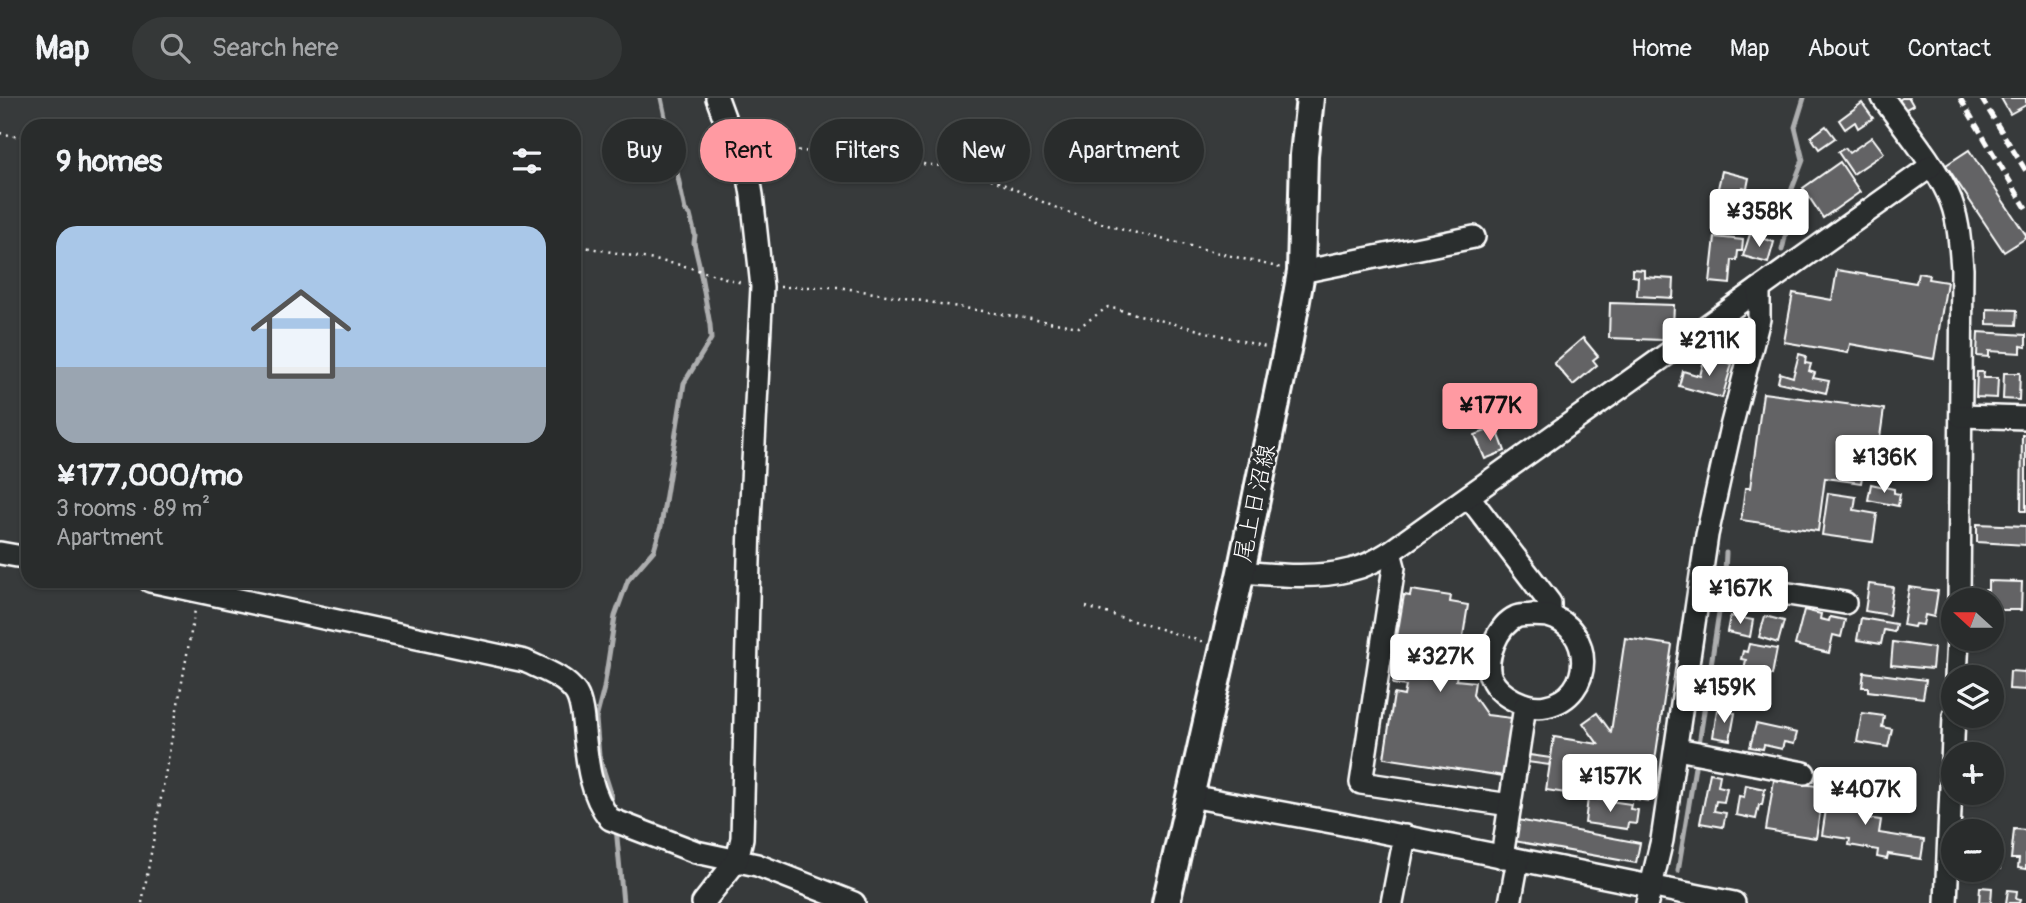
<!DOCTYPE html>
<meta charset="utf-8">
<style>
body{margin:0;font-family:Pangolin,"Klee One",sans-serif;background:#353838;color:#f1f3f6;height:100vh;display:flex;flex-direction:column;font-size:26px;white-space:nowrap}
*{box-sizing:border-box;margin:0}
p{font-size:23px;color:#a5a7a9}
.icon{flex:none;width:38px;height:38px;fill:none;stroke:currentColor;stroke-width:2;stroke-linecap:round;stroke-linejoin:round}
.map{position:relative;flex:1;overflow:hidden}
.panel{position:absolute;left:21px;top:21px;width:560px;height:469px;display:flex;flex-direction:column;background:#292c2c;border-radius:21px;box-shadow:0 2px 5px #0004,0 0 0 2px #454848}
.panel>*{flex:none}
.banner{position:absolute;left:602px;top:21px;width:665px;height:63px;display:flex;gap:14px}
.needle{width:46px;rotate:291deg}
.controls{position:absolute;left:1941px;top:490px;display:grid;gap:14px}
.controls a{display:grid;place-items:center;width:63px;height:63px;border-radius:50%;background:#292c2c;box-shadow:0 2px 5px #0004,0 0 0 2px #454848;font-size:35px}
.price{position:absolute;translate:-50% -60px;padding:0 16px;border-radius:7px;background:#fff;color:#222;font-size:23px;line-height:46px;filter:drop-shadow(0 2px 4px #0008)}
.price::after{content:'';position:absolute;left:50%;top:42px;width:21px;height:16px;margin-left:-10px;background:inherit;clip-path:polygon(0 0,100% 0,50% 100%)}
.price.active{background:#ff9aa2;color:#111}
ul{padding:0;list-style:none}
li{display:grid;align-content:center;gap:14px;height:371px;padding:0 35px}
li+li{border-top:2px solid #454848}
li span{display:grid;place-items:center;height:217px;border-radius:21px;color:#555}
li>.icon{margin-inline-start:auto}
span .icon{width:126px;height:126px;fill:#fffc;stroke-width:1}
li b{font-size:30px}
h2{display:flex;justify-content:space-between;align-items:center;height:84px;padding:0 35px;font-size:30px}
.tag{padding:0 24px;border-radius:32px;background:#292c2c;box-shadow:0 2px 5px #0004,0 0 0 2px #454848;font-size:24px;line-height:63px}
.tag.active{background:#ff9aa2;color:#111}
header{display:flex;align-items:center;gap:42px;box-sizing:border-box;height:98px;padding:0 35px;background:#292c2c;border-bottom:2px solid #454848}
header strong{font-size:33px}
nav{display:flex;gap:38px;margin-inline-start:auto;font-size:24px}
.search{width:490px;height:63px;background:#353838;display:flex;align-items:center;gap:18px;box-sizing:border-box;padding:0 24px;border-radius:38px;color:#a5a7a9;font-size:26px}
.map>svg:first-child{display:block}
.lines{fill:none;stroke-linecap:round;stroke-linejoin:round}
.stream{stroke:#adaeaf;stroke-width:5}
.building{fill:#636465;stroke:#fff;stroke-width:2}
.minor-casing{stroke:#fff;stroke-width:26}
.major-casing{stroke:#fff;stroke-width:32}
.path{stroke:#fff;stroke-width:2.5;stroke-dasharray:2 5;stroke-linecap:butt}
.minor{stroke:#2a2d2e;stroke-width:21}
.major{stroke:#2a2d2e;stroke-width:26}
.rail{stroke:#fff;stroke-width:5;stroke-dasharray:10 5;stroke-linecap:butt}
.labels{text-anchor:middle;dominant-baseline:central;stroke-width:5;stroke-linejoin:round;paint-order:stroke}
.street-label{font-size:24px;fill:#fff;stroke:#2a2d2e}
</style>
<header>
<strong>Map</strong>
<div class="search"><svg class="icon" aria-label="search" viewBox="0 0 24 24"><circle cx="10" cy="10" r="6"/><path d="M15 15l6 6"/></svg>Search here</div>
<nav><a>Home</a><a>Map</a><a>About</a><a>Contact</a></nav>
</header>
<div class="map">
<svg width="2026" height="805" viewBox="0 0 2026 805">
<rect width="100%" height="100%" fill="#373a3b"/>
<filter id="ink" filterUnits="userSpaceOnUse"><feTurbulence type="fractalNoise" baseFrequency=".0143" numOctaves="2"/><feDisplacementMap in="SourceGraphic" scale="14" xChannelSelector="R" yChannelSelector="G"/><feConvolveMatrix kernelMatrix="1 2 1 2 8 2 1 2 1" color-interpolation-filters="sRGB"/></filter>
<g filter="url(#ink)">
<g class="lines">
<!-- stream -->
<g class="stream">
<path d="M1782,152L1787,131V104L1803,62L1795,29L1804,0"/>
<path d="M1725,474L1726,455"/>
<path d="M1699,646L1721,501"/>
<path d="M612,709L610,692L599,658L596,621L604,590L615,518L628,482L654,452L661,428L684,285L711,241L710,227L699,166L694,145L695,137L690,117L685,112L661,0"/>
<path d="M616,729L623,805"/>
<path d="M1678,773L1695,669"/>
</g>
</g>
<!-- building -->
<g class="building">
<path d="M1902,0H1909L1913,7L1904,12L1899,2Z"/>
<path d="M2001,0H2026V7L2010,16Z"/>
<path d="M1862,5L1873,20L1858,30L1855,24L1845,31L1839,22Z"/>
<path d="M1826,28L1835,40L1819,51L1811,39Z"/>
<path d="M1872,39L1884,55L1853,76L1838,54L1845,50L1849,55Z"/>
<path d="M1969,52L2026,137V140L2004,154L1946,67Z"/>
<path d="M1840,64L1860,94L1823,120L1803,90Z"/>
<path d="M1722,73L1749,80L1747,90L1742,89L1741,96L1737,95L1735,106L1725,103L1724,109L1714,107Z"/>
<path d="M1750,136L1774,144L1768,165L1743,158Z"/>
<path d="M1715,139L1743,142L1742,153H1738L1737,162H1732L1730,186L1710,184Z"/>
<path d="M1632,171L1644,172V179L1674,181L1673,200L1637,198L1638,179L1632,178Z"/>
<path d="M1837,172L1916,185L1918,175L1929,177L1928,181L1947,184L1934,261L1850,246L1848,255L1784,244L1793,195L1832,202Z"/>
<path d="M1610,205L1674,207L1673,229H1662V242L1609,240Z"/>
<path d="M1987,211L2017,212L2016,227L1987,226Z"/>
<path d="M1978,234L2026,237V249L2021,248V255L1989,253V259L1977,258Z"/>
<path d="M1583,240L1598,258L1593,262L1597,267L1573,287L1554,265Z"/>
<path d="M1799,256L1806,258L1805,265L1811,266L1809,273L1815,275L1813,280L1829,283L1826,295L1778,284L1780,275L1793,279Z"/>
<path d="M1705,258L1732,266L1722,300L1679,288L1683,273L1700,278Z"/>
<path d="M1977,274H1984L1983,280H1998L1997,300L1976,299Z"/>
<path d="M2004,275H2020L2019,302L2003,301Z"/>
<path d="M1763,295L1884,311L1875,374L1863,373L1861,385L1825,380L1818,433L1741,422L1745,390H1750Z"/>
<path d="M1496,329L1505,353L1485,361L1475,337Z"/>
<path d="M2022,337H2026V413H2021Z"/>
<path d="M1871,386L1894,391V395L1900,396L1898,408L1868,402Z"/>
<path d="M1828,395L1856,399L1854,412L1877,416L1873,444L1822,437Z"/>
<path d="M1977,426L2026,428V447L1977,444Z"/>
<path d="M1988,483L2022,484L2021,512H1992V502H1979V492H1988Z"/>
<path d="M1869,486L1893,489L1889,517L1865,513Z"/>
<path d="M1909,489L1938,493L1934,519L1925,517L1923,527L1915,526L1914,529L1903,527Z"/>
<path d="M1411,492L1451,498L1450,504L1468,507L1456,582L1475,584L1473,597L1487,617L1512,620L1504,678L1384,660L1394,596L1404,598L1406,588L1393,586L1398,550H1395L1404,497L1410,498Z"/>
<path d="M1804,512L1821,516L1820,521L1829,523L1830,519L1845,522L1841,539L1833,537L1829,555L1795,547Z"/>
<path d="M1730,518L1753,522L1750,539L1727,534Z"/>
<path d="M1765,518L1784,523L1778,545L1759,539Z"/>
<path d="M1861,520L1896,526L1894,534L1884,532L1881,546L1857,542Z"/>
<path d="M1625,540L1672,547L1649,703L1592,694V699L1546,692L1554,639L1598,646L1583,625L1597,615L1611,634Z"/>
<path d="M1893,544L1934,550L1932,571L1891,567Z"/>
<path d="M1749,546L1777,551L1772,577L1744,571L1746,562L1741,561L1743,553L1747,554Z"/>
<path d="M2025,571L2026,592L2009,591L2010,573L2025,574Z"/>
<path d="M1864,574L1926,582L1923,600L1868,593V589H1862Z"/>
<path d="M1740,582L1762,585L1761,593H1764L1761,613L1741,610V608L1736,607Z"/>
<path d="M1717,612L1735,615L1730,642L1713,639Z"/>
<path d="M1862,615L1884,618L1882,629L1892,631L1888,649L1857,644Z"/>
<path d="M1756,626L1797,635L1794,646L1784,644L1782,651L1764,647L1763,651L1750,649Z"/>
<path d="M1508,654L1551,660L1549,667L1506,661Z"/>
<path d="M1710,675L1720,677L1718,688L1727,690L1724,704L1716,703L1714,713L1726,715L1723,729L1700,725Z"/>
<path d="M1774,682L1824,689L1816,740L1766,732Z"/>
<path d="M1746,687L1765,691L1762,707H1759L1756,721L1736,717L1739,698L1744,699Z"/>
<path d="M1829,692L1875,699L1873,713L1868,712L1866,720L1881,722L1879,735L1924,742L1921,761L1888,756L1887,761L1877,759L1878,752L1849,747L1850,741L1822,737Z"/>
<path d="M1588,700L1631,706L1630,711L1638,712L1636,726L1628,725L1627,731L1585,725Z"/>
<path d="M1518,722L1640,745L1636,765L1514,743Z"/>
<path d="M2014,731L2026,732V771L2018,770L2019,761H2011Z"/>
<path d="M1992,755L2001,756L2000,771L1992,770Z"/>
<path d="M1980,789L1992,790L1991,805H1979Z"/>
<path d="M2008,792L2017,793L2016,801L2020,802L2019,805H2006Z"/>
</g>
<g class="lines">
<defs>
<g id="minor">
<path d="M1883,0C1905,31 1932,62 1948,96C1959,119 1960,147 1962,171L1959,502"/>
<path d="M1301,174L1474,139"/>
<path d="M1961,318L2026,320"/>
<path d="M1469,399L1550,505V518"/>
<path d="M1390,454L1394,469L1361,685L1510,707"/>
<path d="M0,455L28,460"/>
<path d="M1241,474C1276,477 1316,481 1350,472C1365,469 1377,462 1390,454L1931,68"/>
<path d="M1701,482L1845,505"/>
<path d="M150,483L525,563C542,571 565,579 576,595C582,605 583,622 584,633C587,664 590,696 610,721L696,754L757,767L854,805"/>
<path d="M1532,517C1537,518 1543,517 1548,518C1593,529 1596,598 1546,608C1527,612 1499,598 1491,580C1483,562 1498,527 1516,519C1520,517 1527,518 1532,517Z"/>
<path d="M1956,579L1958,541"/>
<path d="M1677,651L1804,675"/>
<path d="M1190,698L1337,725L1734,805"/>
<path d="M1502,759L1525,608"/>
<path d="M703,805L737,762L742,740L750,423L762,189L752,97L745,55L728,30L717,0"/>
<path d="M1392,805L1405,738"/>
<path d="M1510,805L1518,762"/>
<path d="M1647,805L1662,742L1707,437L1730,333L1759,221V191"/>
<path d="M1946,805L1954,618"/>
</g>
<path id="major" d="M1166,805L1241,474L1289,242L1301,174L1304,57L1310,0"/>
</defs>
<!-- minor casing -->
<use href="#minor" class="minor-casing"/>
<!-- major casing -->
<use href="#major" class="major-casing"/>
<!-- path -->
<g class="path">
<path d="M0,35L28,41"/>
<path d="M763,54L793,52L969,71L1061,112L1120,131L1281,170"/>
<path d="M574,147L681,167L742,185"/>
<path d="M780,189H838L1079,229L1108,209L1266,249"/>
<path d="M1086,509L1204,544"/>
<path d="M142,805L195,512"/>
</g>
<!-- minor -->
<use href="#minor" class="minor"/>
<!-- major -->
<use href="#major" class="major"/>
<!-- rail -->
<g class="rail">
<path d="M1960,0L2026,110"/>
<path d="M1981,0L2026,73"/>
</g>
</g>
</g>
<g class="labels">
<!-- street labels -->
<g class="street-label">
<text transform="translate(1255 405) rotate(-78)">尾上日沼線</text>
</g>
</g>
</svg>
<div class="controls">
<a><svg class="needle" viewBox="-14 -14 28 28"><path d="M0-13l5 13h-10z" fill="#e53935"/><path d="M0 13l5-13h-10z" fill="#a5a7a9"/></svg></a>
<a><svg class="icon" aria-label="layers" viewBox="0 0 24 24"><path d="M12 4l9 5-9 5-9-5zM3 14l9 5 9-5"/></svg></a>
<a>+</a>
<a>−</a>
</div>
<b class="price" style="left:1759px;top:151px">¥358K</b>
<b class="price" style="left:1709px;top:280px">¥211K</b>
<b class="price active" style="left:1490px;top:345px">¥177K</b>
<b class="price" style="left:1884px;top:397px">¥136K</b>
<b class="price" style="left:1740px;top:528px">¥167K</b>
<b class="price" style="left:1440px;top:596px">¥327K</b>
<b class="price" style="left:1724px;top:627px">¥159K</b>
<b class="price" style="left:1610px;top:716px">¥157K</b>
<b class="price" style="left:1865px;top:729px">¥407K</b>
<div class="banner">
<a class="tag">Buy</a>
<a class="tag active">Rent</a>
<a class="tag">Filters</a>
<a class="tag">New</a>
<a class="tag">Apartment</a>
</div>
<section class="panel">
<h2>9 homes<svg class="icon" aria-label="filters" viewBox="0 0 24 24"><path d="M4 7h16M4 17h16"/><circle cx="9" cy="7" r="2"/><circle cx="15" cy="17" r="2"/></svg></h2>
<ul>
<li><span style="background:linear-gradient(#a9c7e8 65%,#9aa5b1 0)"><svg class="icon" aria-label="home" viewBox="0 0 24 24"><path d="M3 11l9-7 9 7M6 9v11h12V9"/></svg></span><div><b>¥177,000/mo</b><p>3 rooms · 89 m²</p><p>Apartment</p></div></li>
</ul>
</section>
</div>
